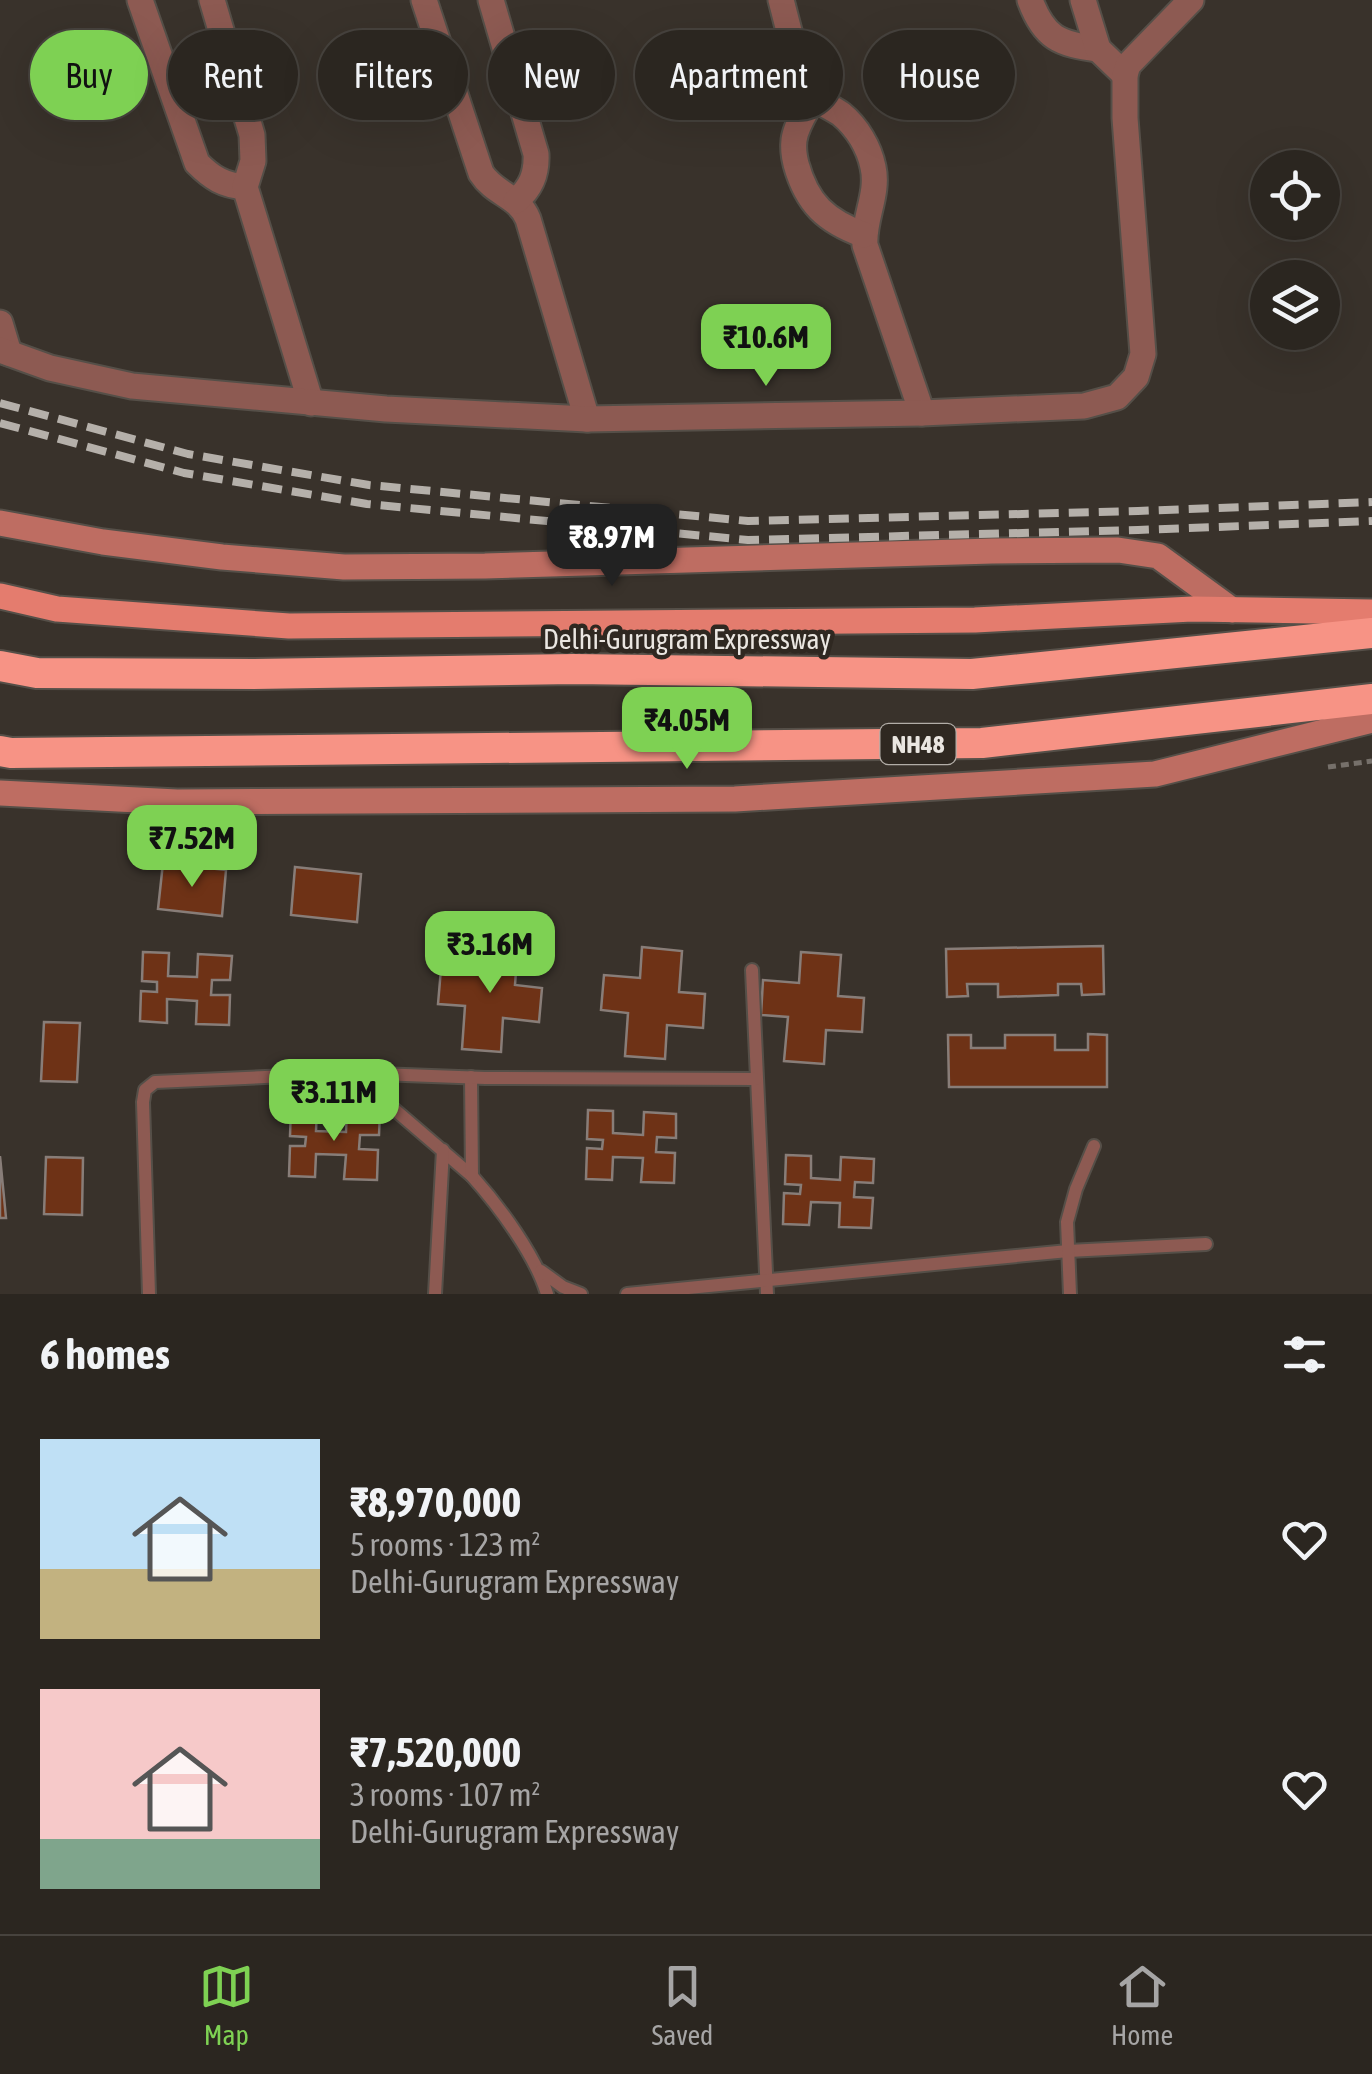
<!DOCTYPE html>
<meta charset="utf-8">
<style>
body{margin:0;font-family:"Asap Condensed",sans-serif;background:#332e29;color:#f1f3f6;height:100vh;display:flex;flex-direction:column;font-size:38px;white-space:nowrap}
*{box-sizing:border-box;margin:0}
p{font-size:32px;color:#a6a5a5}
.icon{flex:none;width:55px;height:55px;fill:none;stroke:currentColor;stroke-width:2;stroke-linecap:round;stroke-linejoin:round}
.map{position:relative;height:1294px;overflow:hidden}
.side{display:flex;flex-direction:column;background:#2b2620;flex:1}
.side>*{flex:none}
.guide{position:absolute;left:30px;top:30px;width:1312px;height:90px;display:flex;gap:20px}
.buttons{position:absolute;left:1250px;top:150px;display:grid;gap:20px}
.buttons a{display:grid;place-items:center;width:90px;height:90px;border-radius:50%;background:#2b2620;box-shadow:0 10px 40px #0002,0 0 0 2px #47433e;font-size:50px}
.price{position:absolute;translate:-50% -85px;padding:0 22px;border-radius:20px;background:#7ed153;color:#111;font-size:32px;line-height:65px;filter:drop-shadow(0 2px 5px #0008)}
.price::after{content:'';position:absolute;left:50%;top:60px;width:30px;height:22px;margin-left:-15px;background:inherit;clip-path:polygon(0 0,100% 0,50% 100%)}
.price.active{background:#222;color:#fff}
ul{padding:0;list-style:none}
li{display:flex;align-items:center;gap:30px;height:250px;padding:0 40px}
li span{display:grid;place-items:center;flex:none;width:280px;height:200px;border-radius:0px;color:#555}
li>.icon{margin-inline-start:auto}
span .icon{width:120px;height:120px;fill:#fffc;stroke-width:1}
li b{font-size:42px}
h2{display:flex;justify-content:space-between;align-items:center;height:120px;padding:0 40px;font-size:42px}
.chip{padding:0 35px;border-radius:45px;background:#2b2620;box-shadow:0 10px 40px #0002,0 0 0 2px #47433e;font-size:35px;line-height:90px}
.chip.active{background:#7ed153;color:#111}
.tab-bar{display:flex;justify-content:space-around;align-items:center;height:140px;border-top:2px solid #47433e;background:#2b2620;font-size:28px;color:#a6a5a5}
.tab-bar a{display:grid;justify-items:center;gap:5px}
.tab-bar .active{color:#7ed153}
.map>svg:first-child{display:block}
.building{fill:#6e3216;stroke:#887d78;stroke-width:2.5}
.lines{fill:none;stroke-linecap:round;stroke-linejoin:round}
.lane-casing{stroke:#554f48;stroke-width:16}
.street-casing{stroke:#554f48;stroke-width:29}
.secondary-casing{stroke:#554f48;stroke-width:29}
.primary-casing{stroke:#554f48;stroke-width:29}
.highway-casing{stroke:#554f48;stroke-width:34}
.path{stroke:#76706a;stroke-width:5;stroke-dasharray:8 5;stroke-linecap:butt}
.lane{stroke:#8d5a52;stroke-width:12}
.street{stroke:#8d5a52;stroke-width:25}
.secondary{stroke:#be6d62;stroke-width:25}
.primary{stroke:#e47c6e;stroke-width:25}
.highway{stroke:#f79385;stroke-width:30}
.rail{stroke:#b5b0aa;stroke-width:8;stroke-dasharray:20 10;stroke-linecap:butt}
.labels{text-anchor:middle;dominant-baseline:central;stroke-width:9;stroke-linejoin:round;paint-order:stroke}
.shield{fill:#2f2821;stroke:#b2ada7;stroke-width:2.5}
.shield-label{font-size:25px;font-weight:bold;fill:#eae6e1}
.street-label{font-size:28px;fill:#eae6e1;stroke:#2f2821}
</style>
<div class="map">
<svg width="1372" height="1294" viewBox="0 0 1372 1294">
<rect width="100%" height="100%" fill="#39322b"/>
<!-- building -->
<g class="building">
<path d="M163,863L226,870L222,916L158,909Z"/>
<path d="M295,867L361,874L357,922L291,915Z"/>
<path d="M478,941L518,944L515,985L542,988L539,1022L503,1018L501,1052L462,1049L465,1006L438,1004L441,969L476,972Z"/>
<path d="M1103,946L1104,994L1082,995L1081,984H1058V995L998,997V984H967L968,996L947,997L946,949Z"/>
<path d="M642,947L682,951L679,992L705,994L703,1028L667,1025L665,1059L625,1056L628,1013L601,1010L604,975L640,978Z"/>
<path d="M143,952L169,953L168,976L197,977L198,954L232,956L230,980H212L211,995H230L229,1025L196,1024L197,1001L167,999V1023L140,1021L141,991L157,992V982L142,981Z"/>
<path d="M801,952L841,955L838,996L864,998L862,1032L826,1030L824,1064L784,1061L788,1017L761,1015L763,980L799,983Z"/>
<path d="M44,1022L80,1023L77,1082L41,1081Z"/>
<path d="M1088,1034L1107,1035V1087H949L948,1035H971V1048H1005V1035H1055V1050H1088Z"/>
<path d="M291,1107L317,1108L316,1131L346,1132L347,1109L380,1111L379,1135H360L359,1149L378,1150L377,1180L344,1179L346,1155L316,1154L315,1177L289,1176L290,1146H305L306,1137L290,1136Z"/>
<path d="M588,1110L613,1111V1133L643,1135L644,1112L676,1114V1138L657,1137L656,1152L675,1153L674,1183L641,1182L643,1158L613,1157L612,1180L586,1179L587,1148L602,1149L603,1140L587,1139Z"/>
<path d="M786,1155L811,1156V1178L840,1180L841,1157L874,1159L873,1183L855,1182L854,1197L873,1198L871,1228L839,1227L840,1203L811,1202L809,1225L783,1224L784,1193L800,1194L801,1185L785,1184Z"/>
<path d="M0,1156L6,1218H0Z"/>
<path d="M46,1157L83,1158L82,1215L44,1214Z"/>
</g>
<g class="lines">
<defs>
<g id="lane">
<path d="M752,970L767,1294"/>
<path d="M352,1073L472,1176C499,1206 536,1256 547,1294"/>
<path d="M471,1077L472,1176"/>
<path d="M541,1271L563,1287L581,1294"/>
<path d="M149,1294L143,1102L145,1090L155,1082L352,1073L485,1078L756,1079"/>
<path d="M435,1294L443,1150"/>
<path d="M627,1294L1068,1251L1206,1244"/>
<path d="M1070,1294L1067,1222L1076,1189L1094,1146"/>
</g>
<g id="street">
<path d="M140,0L197,163C212,178 223,185 245,187"/>
<path d="M212,0L252,135L253,161L245,187L311,403"/>
<path d="M424,0L481,173C495,195 518,195 528,219L587,419"/>
<path d="M491,0L536,154C537,174 531,188 516,201"/>
<path d="M781,0C787,22 800,82 815,97C821,104 833,108 841,114C857,127 869,147 873,167C879,194 863,219 865,245L922,413"/>
<path d="M1030,0C1044,38 1059,44 1098,49"/>
<path d="M1083,0L1098,49L1125,75"/>
<path d="M814,96C807,110 796,125 794,140C793,148 794,156 796,164C807,204 826,221 864,235"/>
<path d="M0,323L9,353"/>
<path d="M0,350L50,368L132,386L386,409L587,419L922,413L1084,406L1117,397L1136,377L1143,354L1125,118V75L1128,65L1191,0"/>
</g>
<g id="secondary">
<path d="M0,523L103,542L222,557L344,567L485,566L992,551L1118,550L1158,556L1232,610"/>
<path d="M0,793L177,802L735,799L1155,774L1372,720"/>
</g>
<path id="primary" d="M0,596L57,609L289,626L975,620L1192,609L1372,612"/>
<g id="highway">
<path d="M0,666L37,673L254,674L574,669L972,674L1372,633"/>
<path d="M0,751L11,753L982,743L1372,699"/>
</g>
</defs>
<!-- lane casing -->
<use href="#lane" class="lane-casing"/>
<!-- street casing -->
<use href="#street" class="street-casing"/>
<!-- secondary casing -->
<use href="#secondary" class="secondary-casing"/>
<!-- primary casing -->
<use href="#primary" class="primary-casing"/>
<!-- highway casing -->
<use href="#highway" class="highway-casing"/>
<!-- path -->
<path class="path" d="M1328,767L1372,761"/>
<!-- lane -->
<use href="#lane" class="lane"/>
<!-- street -->
<use href="#street" class="street"/>
<!-- secondary -->
<use href="#secondary" class="secondary"/>
<!-- primary -->
<use href="#primary" class="primary"/>
<!-- highway -->
<use href="#highway" class="highway"/>
<!-- rail -->
<g class="rail">
<path d="M0,403L188,454L369,485L748,521L1138,511L1372,502"/>
<path d="M0,423L184,473L367,504L748,540L1138,530L1372,521"/>
</g>
</g>
<g class="labels">
<!-- shield labels -->
<rect class="shield" x="880.5" y="724" width="75" height="40" rx="8"/>
<g class="shield-label">
<text x="918" y="744">NH48</text>
</g>
<!-- street labels -->
<g class="street-label">
<text x="687" y="639">Delhi-Gurugram Expressway</text>
</g>
</g>
</svg>
<div class="buttons">
<a><svg class="icon" aria-label="locate" viewBox="0 0 24 24"><circle cx="12" cy="12" r="6"/><path d="M12 2v4M12 18v4M2 12h4M18 12h4"/></svg></a>
<a><svg class="icon" aria-label="layers" viewBox="0 0 24 24"><path d="M12 4l9 5-9 5-9-5zM3 14l9 5 9-5"/></svg></a>
</div>
<b class="price" style="left:766px;top:389px">₹10.6M</b>
<b class="price active" style="left:612px;top:589px">₹8.97M</b>
<b class="price" style="left:687px;top:772px">₹4.05M</b>
<b class="price" style="left:192px;top:890px">₹7.52M</b>
<b class="price" style="left:490px;top:996px">₹3.16M</b>
<b class="price" style="left:334px;top:1144px">₹3.11M</b>
<div class="guide">
<a class="chip active">Buy</a>
<a class="chip">Rent</a>
<a class="chip">Filters</a>
<a class="chip">New</a>
<a class="chip">Apartment</a>
<a class="chip">House</a>
</div>
</div>
<section class="side">
<h2>6 homes<svg class="icon" aria-label="filters" viewBox="0 0 24 24"><path d="M4 7h16M4 17h16"/><circle cx="9" cy="7" r="2"/><circle cx="15" cy="17" r="2"/></svg></h2>
<ul>
<li><span style="background:linear-gradient(#bfe0f5 65%,#c2b280 0)"><svg class="icon" aria-label="home" viewBox="0 0 24 24"><path d="M3 11l9-7 9 7M6 9v11h12V9"/></svg></span><div><b>₹8,970,000</b><p>5 rooms · 123 m²</p><p>Delhi-Gurugram Expressway</p></div><svg class="icon" aria-label="heart" viewBox="0 0 24 24"><path d="M12 20l-8-8c-3-5 5-10 8-4 3-6 11-1 8 4z"/></svg></li>
<li><span style="background:linear-gradient(#f6c9c9 75%,#7fa58c 0)"><svg class="icon" aria-label="home" viewBox="0 0 24 24"><path d="M3 11l9-7 9 7M6 9v11h12V9"/></svg></span><div><b>₹7,520,000</b><p>3 rooms · 107 m²</p><p>Delhi-Gurugram Expressway</p></div><svg class="icon" aria-label="heart" viewBox="0 0 24 24"><path d="M12 20l-8-8c-3-5 5-10 8-4 3-6 11-1 8 4z"/></svg></li>
</ul>
</section>
<nav class="tab-bar">
<a class="active"><svg class="icon" aria-label="map" viewBox="0 0 24 24"><path d="M3 6l6-2 6 2 6-2v14l-6 2-6-2-6 2zM9 4v14M15 6v14"/></svg>Map</a>
<a><svg class="icon" aria-label="saved" viewBox="0 0 24 24"><path d="M7 4h10v16l-5-4-5 4z"/></svg>Saved</a>
<a><svg class="icon" aria-label="home" viewBox="0 0 24 24"><path d="M3 11l9-7 9 7M6 9v11h12V9"/></svg>Home</a>
</nav>
